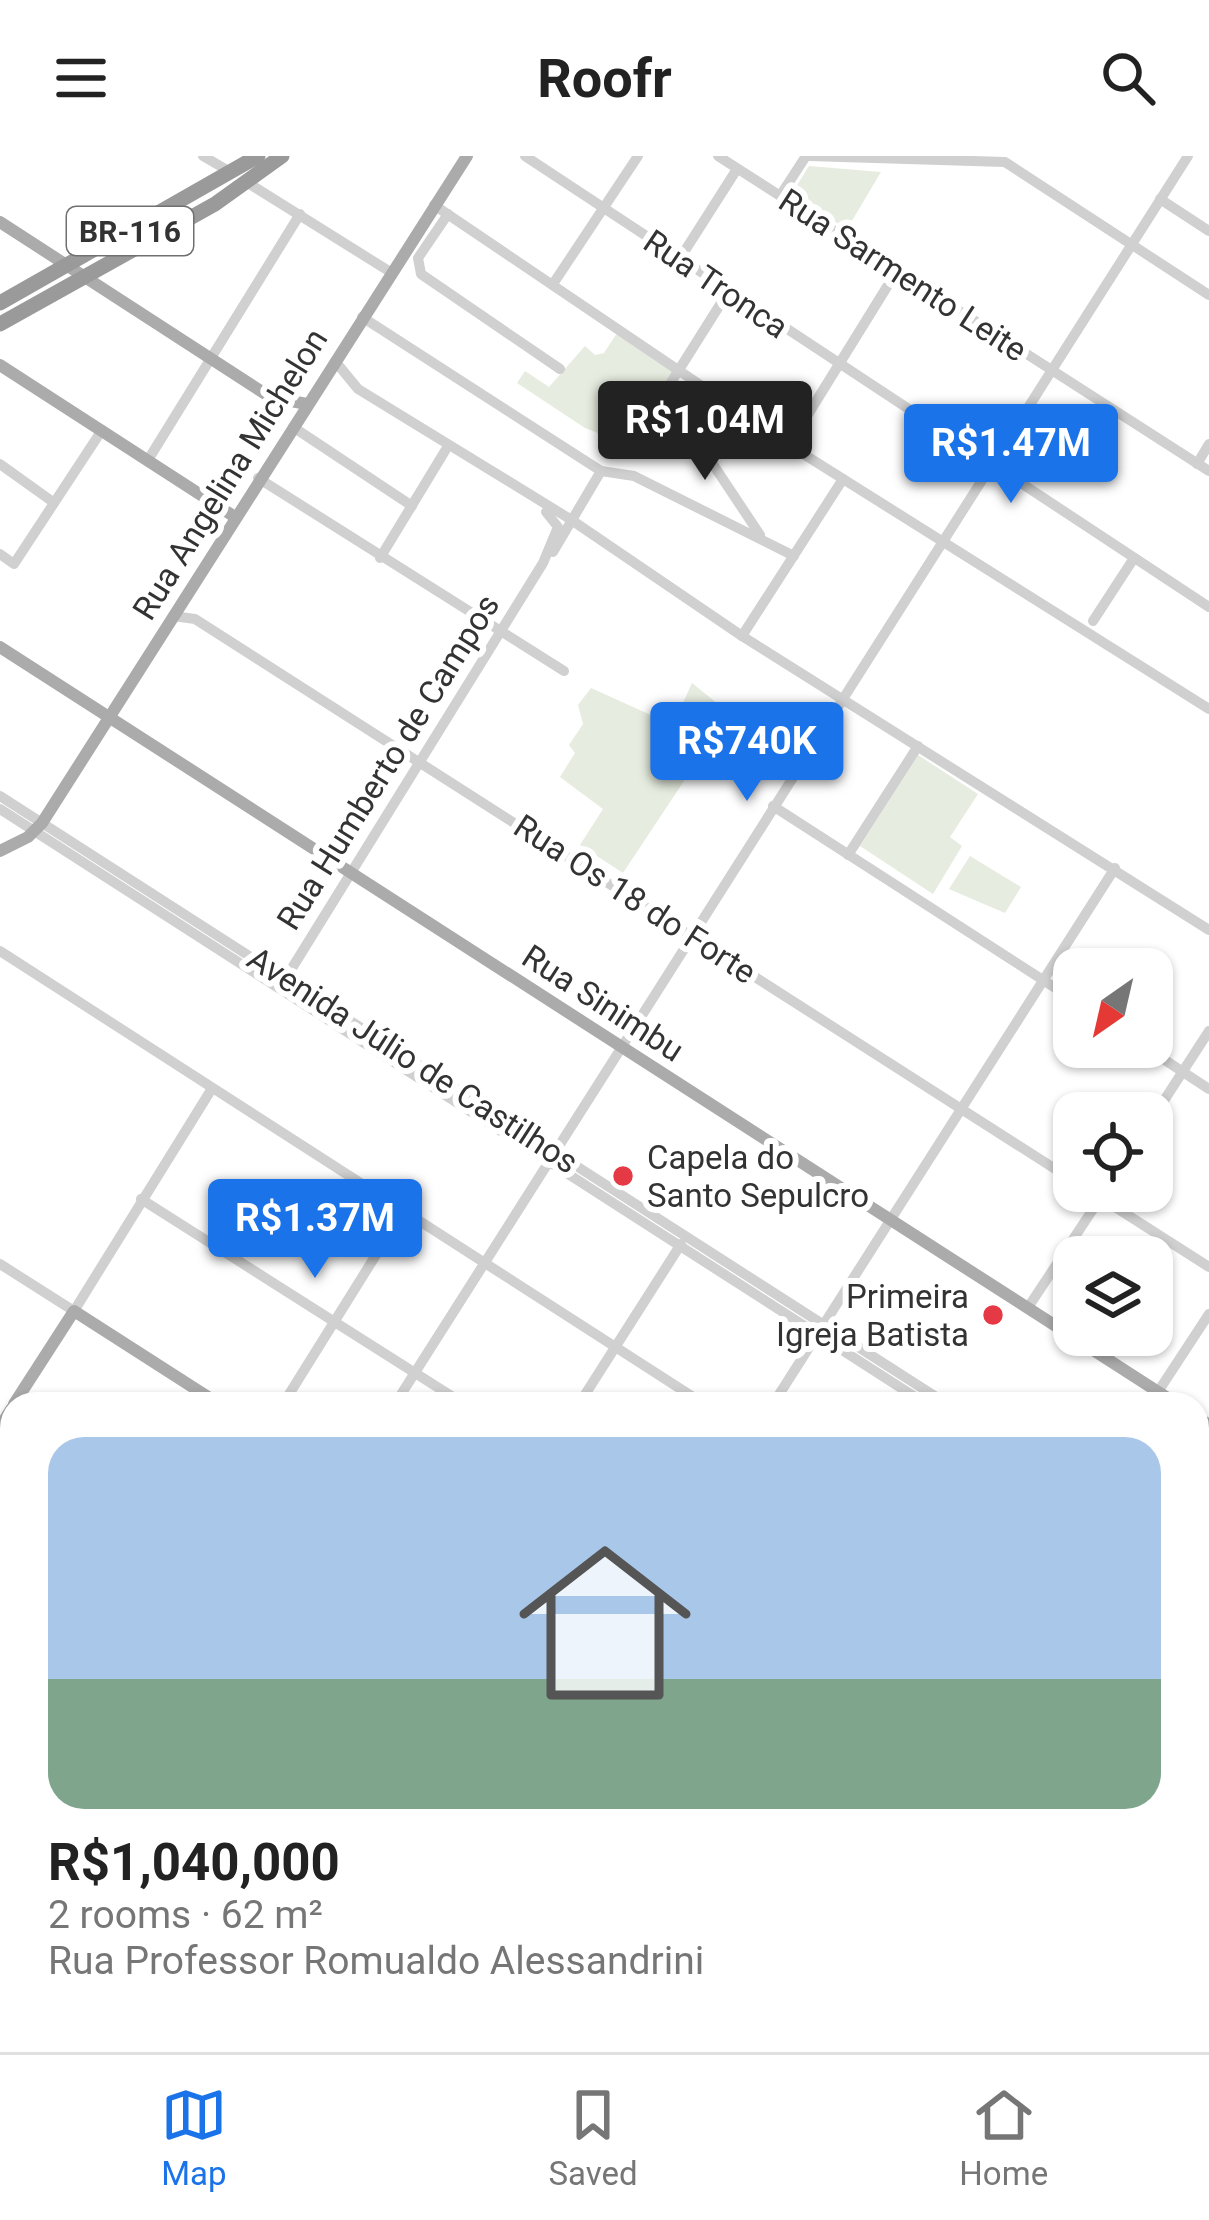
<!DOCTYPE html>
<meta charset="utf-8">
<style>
body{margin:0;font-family:Roboto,sans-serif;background:#f2f2f2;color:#222;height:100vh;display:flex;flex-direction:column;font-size:45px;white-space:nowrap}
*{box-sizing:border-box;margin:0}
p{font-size:39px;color:#767676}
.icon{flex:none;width:66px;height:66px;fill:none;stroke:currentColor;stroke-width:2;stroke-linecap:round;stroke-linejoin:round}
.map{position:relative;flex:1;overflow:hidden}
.details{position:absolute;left:0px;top:1236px;width:1209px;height:660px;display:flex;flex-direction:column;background:#fff;border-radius:36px 36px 0 0;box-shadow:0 3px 9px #0004}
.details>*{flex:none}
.needle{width:78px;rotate:214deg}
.controls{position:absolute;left:1053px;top:792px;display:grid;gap:24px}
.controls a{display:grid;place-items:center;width:120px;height:120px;border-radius:24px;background:#fff;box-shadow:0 3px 9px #0004;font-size:60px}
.price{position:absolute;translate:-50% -102px;padding:0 27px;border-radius:12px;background:#1a73e8;color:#fff;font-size:39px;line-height:78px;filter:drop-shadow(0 3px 6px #0008)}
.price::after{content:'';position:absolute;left:50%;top:72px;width:36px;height:27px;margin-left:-18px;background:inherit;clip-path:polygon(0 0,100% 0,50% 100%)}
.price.selected{background:#222;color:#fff}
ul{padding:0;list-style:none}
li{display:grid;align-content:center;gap:24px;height:636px;padding:0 48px}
li span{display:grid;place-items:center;height:372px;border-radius:36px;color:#555}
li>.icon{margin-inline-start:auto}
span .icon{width:216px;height:216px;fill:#fffc;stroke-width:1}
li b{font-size:51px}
header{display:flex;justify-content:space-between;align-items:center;height:156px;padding:0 48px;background:#fff;font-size:54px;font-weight:700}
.dock{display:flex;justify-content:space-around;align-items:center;height:168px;border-top:3px solid #e0e0e0;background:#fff;font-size:33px;color:#767676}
.dock a{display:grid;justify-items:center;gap:6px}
.dock .selected{color:#1a73e8}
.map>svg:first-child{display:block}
.green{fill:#e6ecdf}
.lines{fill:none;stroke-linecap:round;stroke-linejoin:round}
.minor{stroke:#d0d0d0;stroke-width:10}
.major{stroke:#ababab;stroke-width:12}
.highway{stroke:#9a9a9a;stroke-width:15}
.poi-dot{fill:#e63946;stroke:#fff;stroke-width:4.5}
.labels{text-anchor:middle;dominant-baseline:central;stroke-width:12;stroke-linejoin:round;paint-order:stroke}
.shield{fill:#fff;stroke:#707070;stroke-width:3}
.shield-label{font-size:30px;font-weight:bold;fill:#333}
.street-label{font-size:33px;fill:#333;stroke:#fff}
.poi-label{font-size:33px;fill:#333;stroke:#fff;text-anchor:start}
</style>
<header><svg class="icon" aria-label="menu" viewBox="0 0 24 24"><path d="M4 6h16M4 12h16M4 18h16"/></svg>Roofr<svg class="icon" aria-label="search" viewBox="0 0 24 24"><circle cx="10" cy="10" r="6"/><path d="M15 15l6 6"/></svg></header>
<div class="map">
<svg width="1209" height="1896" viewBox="0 0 1209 1896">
<rect width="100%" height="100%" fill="#fff"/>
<!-- green -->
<g class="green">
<path d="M809,10L881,16L847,73L791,39Z"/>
<path d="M619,174L677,212L662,243L624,287L585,272L517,227L525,215L549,231L585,190L595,199L604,197Z"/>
<path d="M692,527L729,557L623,717L580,689L603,653L560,621L575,597L569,589L583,568L578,549L591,532L673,569Z"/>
<path d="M918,599L978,638L950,681L962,690L933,738L860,690Z"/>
<path d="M970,700L1021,731L1005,757L949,733Z"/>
</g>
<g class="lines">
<!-- minor -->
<g class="minor">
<path d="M203,0L232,17"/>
<path d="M525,0L1209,451"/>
<path d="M718,0L1209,315"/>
<path d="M809,0L1005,6L1209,139"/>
<path d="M248,27L392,117"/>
<path d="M780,40L806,0"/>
<path d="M1160,43L1209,75"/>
<path d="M434,49L789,289L1209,553"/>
<path d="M448,58L418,102L421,118L560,213"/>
<path d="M679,104L737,13"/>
<path d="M553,128L638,0"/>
<path d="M728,136L665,236L760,379"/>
<path d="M362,161L601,315"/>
<path d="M335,205L358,233L570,363L742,480L1209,774"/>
<path d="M293,271L412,350"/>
<path d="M789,289L898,113"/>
<path d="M148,304L300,58"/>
<path d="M0,308L53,346"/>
<path d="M1197,308L1209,288"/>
<path d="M601,315L634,320L794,400"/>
<path d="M258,322L564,515"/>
<path d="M553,396L601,315"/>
<path d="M0,398L14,408L102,274"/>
<path d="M380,402L448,290"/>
<path d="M173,460L195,463L1074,1025"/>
<path d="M1093,465L1134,402"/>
<path d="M742,480L843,323"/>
<path d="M0,640L947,1248"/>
<path d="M773,650L1074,844"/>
<path d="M0,653L926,1248"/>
<path d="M848,699L918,590"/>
<path d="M0,795L704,1248"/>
<path d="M284,825L543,407L558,371L546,356"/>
<path d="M1145,891L1209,933"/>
<path d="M1152,963L1209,875"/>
<path d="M1090,1035L1209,1111"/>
<path d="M141,1043L464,1248"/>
<path d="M0,1108L74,1155L211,934"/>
<path d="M1029,1150L1105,1035"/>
<path d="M283,1248L404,1054"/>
<path d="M395,1248L1188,0"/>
<path d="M579,1248L681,1088"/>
<path d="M773,1248L1115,712"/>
<path d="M1150,1248L1209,1158"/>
<path d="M1197,1408L1209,1416"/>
<path d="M0,1416L12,1424"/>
<path d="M1197,1421L1209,1429"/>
<path d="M1197,1473L1209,1456"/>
<path d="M0,1555L12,1562"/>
<path d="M1197,1566L1209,1574"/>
<path d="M1197,1722L1209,1729"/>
<path d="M0,1735L12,1717"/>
<path d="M1197,1760L1209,1742"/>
<path d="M198,1884L217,1896"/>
<path d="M360,1884L381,1896"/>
<path d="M641,1884L661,1896"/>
<path d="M966,1884L985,1896"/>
<path d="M0,1886L15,1896"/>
<path d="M804,1886L820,1896"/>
<path d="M83,1896L93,1884"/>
<path d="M519,1896L521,1884"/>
<path d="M922,1896L930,1884"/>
<path d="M1110,1896L1118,1884"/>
</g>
<!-- major -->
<g class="major">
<path d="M0,66L270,241L307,248"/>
<path d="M0,209L235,361"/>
<path d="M0,491L1177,1248"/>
<path d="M0,695L28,681L42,667L467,0"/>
<path d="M14,1248L74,1155L219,1248"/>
<path d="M1197,1261L1209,1269"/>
<path d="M0,1271L12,1252"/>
<path d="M1197,1877L1209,1885"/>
</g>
<!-- highway -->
<g class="highway">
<path d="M0,147L258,0"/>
<path d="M0,168L215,48L282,0"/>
</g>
</g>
<!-- markers -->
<g class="poi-dot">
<circle cx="623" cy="1020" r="12"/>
<circle cx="993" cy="1159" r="12"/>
</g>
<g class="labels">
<!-- shield labels -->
<rect class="shield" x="67" y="51" width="126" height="48" rx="9"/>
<g class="shield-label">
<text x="130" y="75">BR-116</text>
</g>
<!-- street labels -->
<g class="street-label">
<text transform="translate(903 119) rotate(33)">Rua Sarmento Leite</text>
<text transform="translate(716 128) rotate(34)">Rua Tronca</text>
<text transform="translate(230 318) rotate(-58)">Rua Angelina Michelon</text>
<text transform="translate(388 606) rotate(-58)">Rua Humberto de Campos</text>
<text transform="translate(635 743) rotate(33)">Rua Os 18 do Forte</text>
<text transform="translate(603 847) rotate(33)">Rua Sinimbu</text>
<text transform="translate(413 904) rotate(33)">Avenida Júlio de Castilhos</text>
</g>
<!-- poi labels -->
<g class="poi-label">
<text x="647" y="1001">Capela do<tspan x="647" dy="38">Santo Sepulcro</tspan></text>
<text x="969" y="1140" text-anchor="end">Primeira<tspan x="969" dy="38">Igreja Batista</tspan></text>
</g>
</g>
</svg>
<div class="controls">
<a><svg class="needle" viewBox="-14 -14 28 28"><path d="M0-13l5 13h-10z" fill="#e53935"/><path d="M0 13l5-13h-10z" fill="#767676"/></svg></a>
<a><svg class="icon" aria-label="locate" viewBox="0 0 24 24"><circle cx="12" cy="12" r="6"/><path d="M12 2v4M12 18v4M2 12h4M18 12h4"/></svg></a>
<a><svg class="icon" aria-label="layers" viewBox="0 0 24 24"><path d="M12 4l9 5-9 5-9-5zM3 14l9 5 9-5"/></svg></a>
</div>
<b class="price selected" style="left:705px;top:327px">R$1.04M</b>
<b class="price" style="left:1011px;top:350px">R$1.47M</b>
<b class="price" style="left:747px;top:648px">R$740K</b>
<b class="price" style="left:315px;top:1125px">R$1.37M</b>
<section class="details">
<ul>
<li><span style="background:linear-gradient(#a9c7e8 65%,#7fa58c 0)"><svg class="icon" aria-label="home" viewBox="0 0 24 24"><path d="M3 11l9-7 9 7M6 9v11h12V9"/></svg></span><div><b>R$1,040,000</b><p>2 rooms · 62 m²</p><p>Rua Professor Romualdo Alessandrini</p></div></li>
</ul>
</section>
</div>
<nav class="dock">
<a class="selected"><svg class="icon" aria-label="map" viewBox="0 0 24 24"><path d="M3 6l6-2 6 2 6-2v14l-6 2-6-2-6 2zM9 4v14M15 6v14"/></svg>Map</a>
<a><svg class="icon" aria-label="saved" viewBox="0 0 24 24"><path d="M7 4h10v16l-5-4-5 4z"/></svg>Saved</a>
<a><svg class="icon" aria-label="home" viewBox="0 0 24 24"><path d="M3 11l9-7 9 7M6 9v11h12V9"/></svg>Home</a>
</nav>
